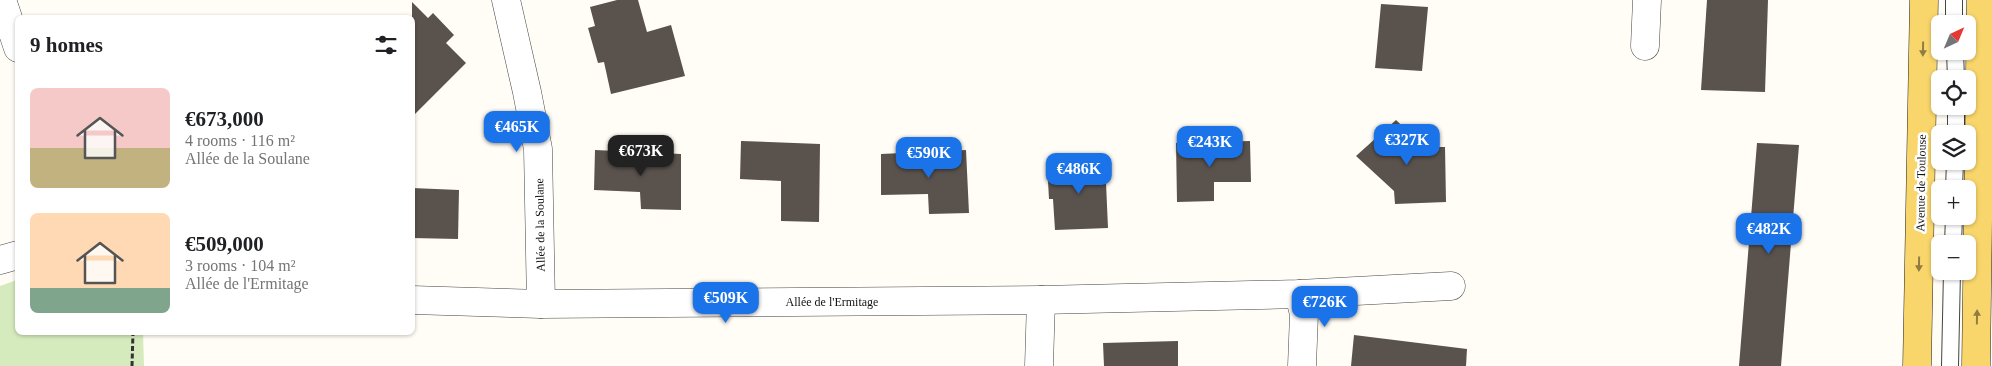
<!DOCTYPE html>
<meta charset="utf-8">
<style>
body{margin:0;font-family:Georgia,serif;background:#f6f6f6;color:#202124;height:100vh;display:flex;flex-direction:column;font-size:19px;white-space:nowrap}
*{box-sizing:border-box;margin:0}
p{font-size:16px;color:#757577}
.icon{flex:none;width:28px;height:28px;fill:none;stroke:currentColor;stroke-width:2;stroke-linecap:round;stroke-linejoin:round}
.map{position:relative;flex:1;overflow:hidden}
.drawer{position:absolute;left:15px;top:15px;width:400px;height:320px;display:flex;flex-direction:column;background:#fff;border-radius:8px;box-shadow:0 1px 4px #0004}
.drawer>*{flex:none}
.needle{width:32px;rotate:44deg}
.tools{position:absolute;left:1931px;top:15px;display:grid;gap:10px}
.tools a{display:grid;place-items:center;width:45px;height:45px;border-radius:8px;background:#fff;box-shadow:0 1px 4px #0004;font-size:25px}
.price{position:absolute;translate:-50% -42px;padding:0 11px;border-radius:10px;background:#1a73e8;color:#fff;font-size:16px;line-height:32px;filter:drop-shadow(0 1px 2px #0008)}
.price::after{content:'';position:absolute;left:50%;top:30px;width:15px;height:11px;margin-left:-8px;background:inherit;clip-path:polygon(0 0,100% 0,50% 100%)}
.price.selected{background:#222;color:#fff}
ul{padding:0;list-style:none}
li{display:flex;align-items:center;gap:15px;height:125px;padding:0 15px}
li span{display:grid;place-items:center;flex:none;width:140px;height:100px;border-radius:8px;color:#555}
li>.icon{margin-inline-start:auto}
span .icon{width:60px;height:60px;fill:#fffc;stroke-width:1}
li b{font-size:21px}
h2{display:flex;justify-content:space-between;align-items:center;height:60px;padding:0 15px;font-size:21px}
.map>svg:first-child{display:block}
.green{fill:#d5ebbd}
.building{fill:#5a524d}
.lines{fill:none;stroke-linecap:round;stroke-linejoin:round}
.service-casing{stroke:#444;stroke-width:18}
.minor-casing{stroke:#444;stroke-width:29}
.primary-casing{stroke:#222;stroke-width:29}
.path{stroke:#333;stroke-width:3;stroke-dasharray:5 2.5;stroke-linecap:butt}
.service{stroke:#fff;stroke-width:16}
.minor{stroke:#fff;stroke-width:28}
.primary{stroke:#f9d66b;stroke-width:28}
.oneway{fill:#917d42}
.labels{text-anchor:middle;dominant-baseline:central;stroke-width:5;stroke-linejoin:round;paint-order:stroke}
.street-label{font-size:12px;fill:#111;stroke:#fff}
</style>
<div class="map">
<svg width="1992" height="366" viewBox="0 0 1992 366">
<rect width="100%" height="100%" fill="#fffdf5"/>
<!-- green -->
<path class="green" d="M17,280L18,332L143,333L144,366H0V286Z"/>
<!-- building -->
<g class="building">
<path d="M617,0H638L647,32L671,25L685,76L611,94L604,62L598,63L588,28L595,26L590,7Z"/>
<path d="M1707,0H1768L1765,92L1701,90Z"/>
<path d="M412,2L428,18L433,13L454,35L446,43L466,63L412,117Z"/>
<path d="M1381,4L1428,7L1422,71L1375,68Z"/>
<path d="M1396,120L1424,147H1445L1446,202L1395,204L1394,191L1356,156Z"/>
<path d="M741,141L820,144L819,222L781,221V181L740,179Z"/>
<path d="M1250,141L1251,182H1214V201L1177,202L1176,143Z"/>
<path d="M1757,143L1799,145L1781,366H1739Z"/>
<path d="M595,150L681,154V210L641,209L640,192L594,190Z"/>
<path d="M966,150L969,213L929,214L928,194L881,195V154Z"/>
<path d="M1105,160L1108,228L1055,230L1053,199H1049L1047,163Z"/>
<path d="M412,188L459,190L458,239L412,238Z"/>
<path d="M1354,335L1467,349L1466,366H1351Z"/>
<path d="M1178,341V366H1104L1103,343Z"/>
</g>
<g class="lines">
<defs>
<g id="service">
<path d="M1954,0V24"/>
<path d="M1955,51L1956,79"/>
<path d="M1956,134V106"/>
<path d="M1954,189L1955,161"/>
<path d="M1953,244L1954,216"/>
<path d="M1950,366L1952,271"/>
</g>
<g id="minor">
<path d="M2,0L18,48"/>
<path d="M506,0L527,92L538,149L541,304"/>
<path d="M1645,46L1647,0"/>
<path d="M0,260L18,255"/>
<path d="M1299,294L1304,314L1302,366"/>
<path d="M412,300L541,304L1041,300L1299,294L1451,286"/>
<path d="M1039,366L1041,300"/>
</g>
<g id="primary">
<path d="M1917,366L1924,0"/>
<path d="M1976,366L1981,0"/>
</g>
</defs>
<!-- service casing -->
<use href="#service" class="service-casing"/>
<!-- minor casing -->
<use href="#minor" class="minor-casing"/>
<!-- primary casing -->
<use href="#primary" class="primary-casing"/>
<!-- path -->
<path class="path" d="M132,366L133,332"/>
<!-- service -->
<use href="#service" class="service"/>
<!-- minor -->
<use href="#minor" class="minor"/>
<!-- primary -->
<use href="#primary" class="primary"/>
</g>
<!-- one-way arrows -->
<defs><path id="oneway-solid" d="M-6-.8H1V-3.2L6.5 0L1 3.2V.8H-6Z" transform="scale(1.25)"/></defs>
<g class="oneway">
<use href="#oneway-solid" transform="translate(1923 49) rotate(91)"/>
<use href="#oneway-solid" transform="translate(1919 264) rotate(91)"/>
<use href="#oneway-solid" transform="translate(1977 317) rotate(-89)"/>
</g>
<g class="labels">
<!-- street labels -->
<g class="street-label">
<text transform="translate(1921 183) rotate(-89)">Avenue de Toulouse</text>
<text transform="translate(540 225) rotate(-91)">Allée de la Soulane</text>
<text x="832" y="302">Allée de l'Ermitage</text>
</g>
</g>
</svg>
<div class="tools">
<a><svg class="needle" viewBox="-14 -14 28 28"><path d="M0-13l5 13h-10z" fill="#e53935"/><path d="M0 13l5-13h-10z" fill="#757577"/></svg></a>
<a><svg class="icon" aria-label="locate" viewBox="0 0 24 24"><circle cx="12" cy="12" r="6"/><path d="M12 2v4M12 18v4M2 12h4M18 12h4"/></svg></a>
<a><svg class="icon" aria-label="layers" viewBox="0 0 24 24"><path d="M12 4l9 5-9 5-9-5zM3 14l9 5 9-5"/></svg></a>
<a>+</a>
<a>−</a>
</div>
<b class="price" style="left:517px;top:153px">€465K</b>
<b class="price" style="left:1407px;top:166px">€327K</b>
<b class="price" style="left:1210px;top:168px">€243K</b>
<b class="price selected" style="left:641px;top:177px">€673K</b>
<b class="price" style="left:929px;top:179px">€590K</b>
<b class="price" style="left:1079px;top:195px">€486K</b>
<b class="price" style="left:1769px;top:255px">€482K</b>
<b class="price" style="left:726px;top:324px">€509K</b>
<b class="price" style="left:1325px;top:328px">€726K</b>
<section class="drawer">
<h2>9 homes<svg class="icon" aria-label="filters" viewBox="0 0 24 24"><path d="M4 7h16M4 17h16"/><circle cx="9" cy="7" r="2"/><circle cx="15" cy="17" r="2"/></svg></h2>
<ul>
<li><span style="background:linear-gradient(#f6c9c9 60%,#c2b280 0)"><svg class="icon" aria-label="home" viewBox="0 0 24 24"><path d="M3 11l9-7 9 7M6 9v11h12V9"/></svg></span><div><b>€673,000</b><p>4 rooms · 116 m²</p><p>Allée de la Soulane</p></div></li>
<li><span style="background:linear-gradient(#ffd9b3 75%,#7fa58c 0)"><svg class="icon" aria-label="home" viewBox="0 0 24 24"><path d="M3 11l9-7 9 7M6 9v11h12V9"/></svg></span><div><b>€509,000</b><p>3 rooms · 104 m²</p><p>Allée de l'Ermitage</p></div></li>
</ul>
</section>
</div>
